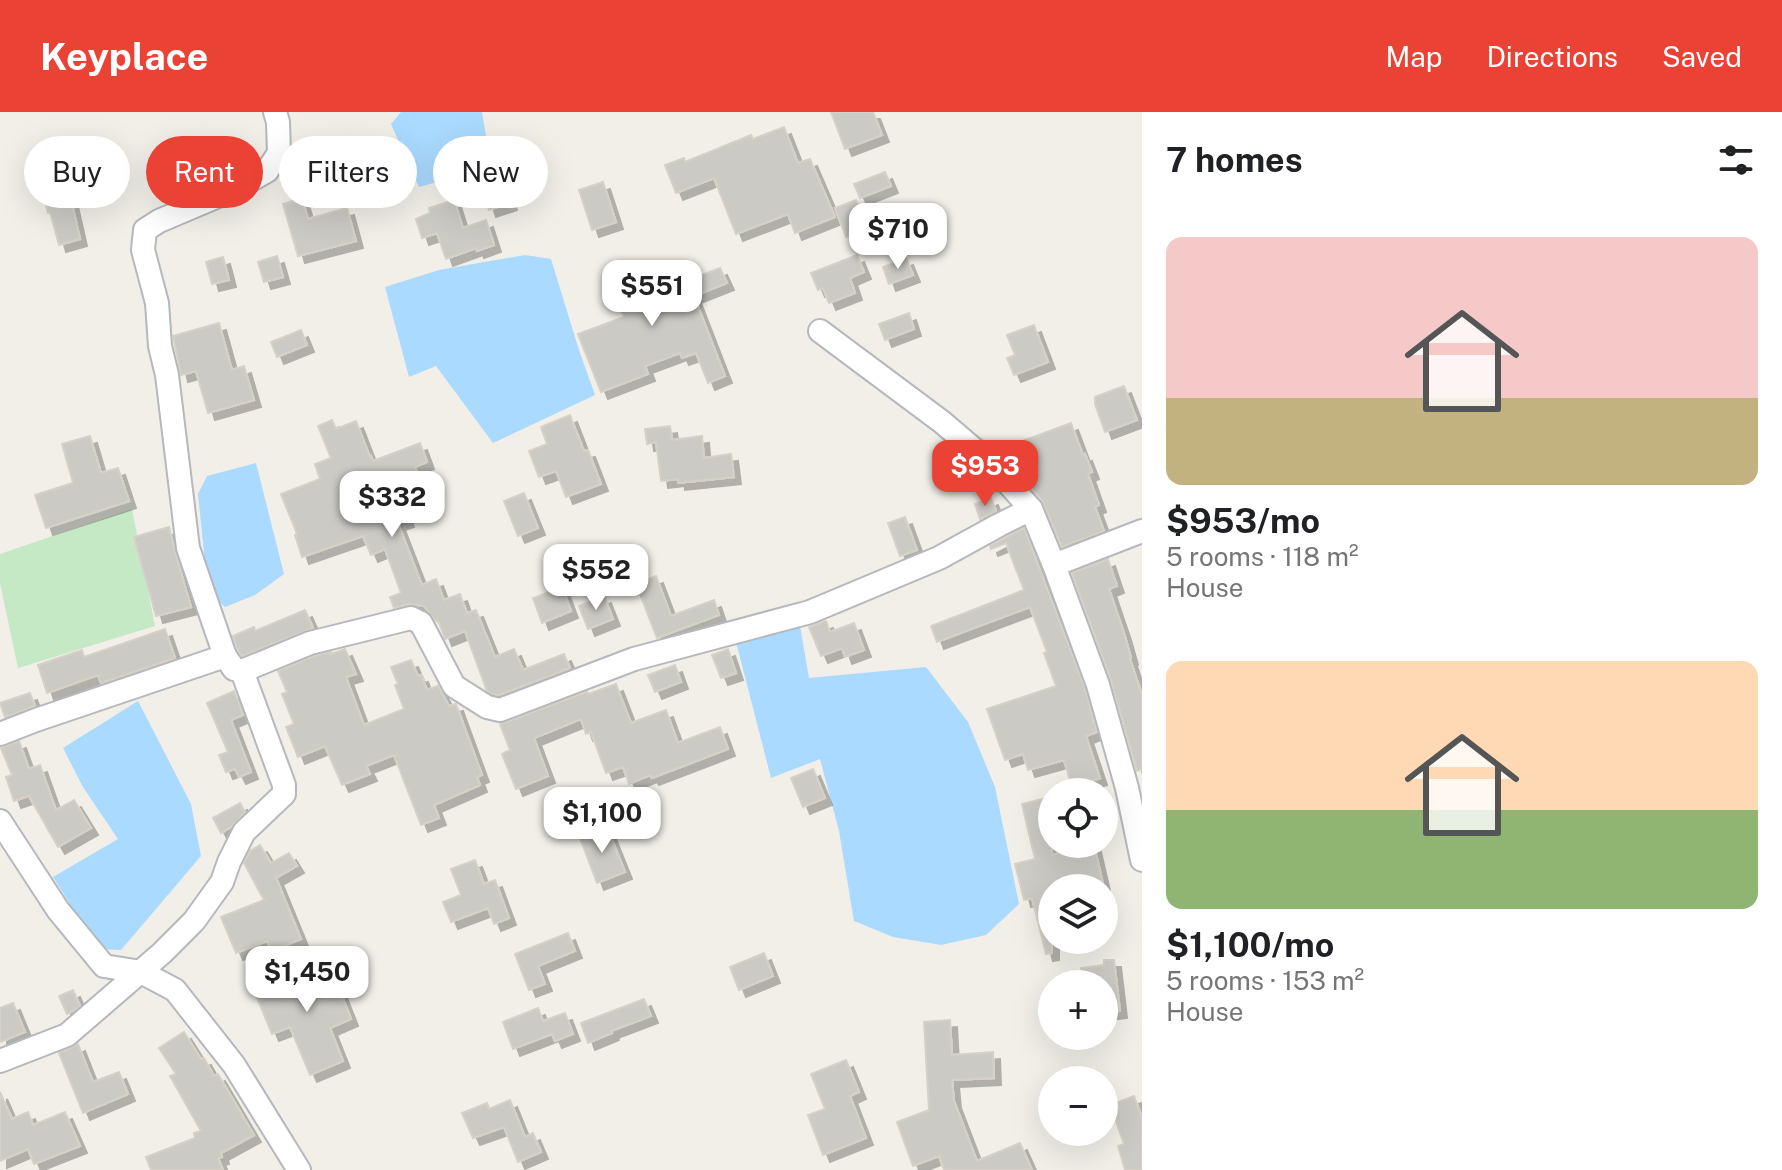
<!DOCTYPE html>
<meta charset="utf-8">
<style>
body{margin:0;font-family:"Public Sans",sans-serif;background:#f2f2f2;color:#202124;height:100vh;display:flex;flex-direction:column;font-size:30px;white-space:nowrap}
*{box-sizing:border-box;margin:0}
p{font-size:26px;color:#757577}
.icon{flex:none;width:44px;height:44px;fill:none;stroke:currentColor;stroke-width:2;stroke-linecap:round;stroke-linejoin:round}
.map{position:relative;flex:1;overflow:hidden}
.details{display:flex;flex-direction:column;background:#fff;width:640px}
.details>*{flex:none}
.hud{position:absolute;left:24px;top:24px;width:760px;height:72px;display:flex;gap:16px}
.buttons{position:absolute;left:1038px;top:666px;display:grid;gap:16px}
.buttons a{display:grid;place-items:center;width:80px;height:80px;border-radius:50%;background:#fff;box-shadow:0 8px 32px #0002;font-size:40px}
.price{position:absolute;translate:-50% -68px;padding:0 18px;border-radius:16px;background:#fff;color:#222;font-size:26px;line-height:52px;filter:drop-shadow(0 2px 4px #0008)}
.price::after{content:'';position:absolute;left:50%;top:48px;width:24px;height:18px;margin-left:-12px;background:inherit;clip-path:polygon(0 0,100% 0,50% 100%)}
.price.current{background:#ea4335;color:#fff}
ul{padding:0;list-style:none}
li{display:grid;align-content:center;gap:16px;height:424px;padding:0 24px}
li span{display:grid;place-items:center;height:248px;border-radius:16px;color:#555}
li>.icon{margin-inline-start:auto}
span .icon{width:144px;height:144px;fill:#fffc;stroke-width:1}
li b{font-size:34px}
h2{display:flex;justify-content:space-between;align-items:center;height:96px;padding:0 24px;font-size:34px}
.pill{padding:0 28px;border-radius:36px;background:#fff;box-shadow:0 8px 32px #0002;font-size:28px;line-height:72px}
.pill.current{background:#ea4335;color:#fff}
header{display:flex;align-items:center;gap:48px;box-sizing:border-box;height:112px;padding:0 40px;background:#ea4335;color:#fff}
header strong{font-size:38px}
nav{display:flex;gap:44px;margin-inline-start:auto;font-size:28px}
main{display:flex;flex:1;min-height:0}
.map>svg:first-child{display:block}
.green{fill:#c5e8c5}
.water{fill:#aadaff}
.building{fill:#cccac5;stroke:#d6d1c6;stroke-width:2;filter:url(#shadow)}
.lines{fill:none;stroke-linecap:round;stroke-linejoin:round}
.minor-casing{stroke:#b5b8bc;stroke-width:26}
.minor{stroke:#fff;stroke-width:22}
</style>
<header>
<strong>Keyplace</strong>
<nav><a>Map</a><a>Directions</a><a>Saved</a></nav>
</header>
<main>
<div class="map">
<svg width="1142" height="1058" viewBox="0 0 1142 1058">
<defs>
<filter id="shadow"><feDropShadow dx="7" dy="7" stdDeviation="0" flood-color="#0004"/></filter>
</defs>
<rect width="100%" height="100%" fill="#f1efe8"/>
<!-- green -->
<path class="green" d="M132,397L155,514L18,556L0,471V442Z"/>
<!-- water -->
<g class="water">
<path d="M401,0H482L488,36L475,54L448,67L419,75L391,12Z"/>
<path d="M525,143L551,147L579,238L595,283L493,331L436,254L409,265L385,175L439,158Z"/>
<path d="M256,351L284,462L255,483L225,495L208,480L198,382L207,364Z"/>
<path d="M799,508L809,566L926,555L968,610L995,675L1019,792L986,823L941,833L893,825L854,809L839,719L820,647L771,666L735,526Z"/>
<path d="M138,589L191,692L201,744L121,838L98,837L53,765L118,727L83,675L63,636Z"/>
</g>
<!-- building -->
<g class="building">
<path d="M831,0H873L882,23L845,37Z"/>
<path d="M784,15L798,51L810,47L835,105L795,121L788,102L736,122L714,66L676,81L665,53L684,46L685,50L751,23L753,27Z"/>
<path d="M885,60L891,74L860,86L854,72Z"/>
<path d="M500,63L510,91L489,98L480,70Z"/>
<path d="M67,70L80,127L59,133L50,100L48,101L42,77Z"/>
<path d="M603,70L616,110L592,118L579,78Z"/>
<path d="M302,86L308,107L347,96L356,129L298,144L283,92Z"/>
<path d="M454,88L463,116L486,108L494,133L477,139L476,136L446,147L437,121L422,126L416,107L430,101L429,96Z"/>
<path d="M856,88L867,117L846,125L835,96Z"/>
<path d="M857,143L864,160L850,166L855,181L829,191L823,176L818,178L811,161Z"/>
<path d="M277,144L283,165L264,170L258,150Z"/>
<path d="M223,145L229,168L212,172L206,150Z"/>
<path d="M906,146L913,163L889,172L883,155Z"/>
<path d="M634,156L637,166L665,156L672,174L720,156L727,171L694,184L725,264L708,271L696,241L682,246L680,241L645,254L648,262L601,280L578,222L624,205L608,166Z"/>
<path d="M909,201L914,217L885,228L879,212Z"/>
<path d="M219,211L232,258L244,254L254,288L208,301L196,259L181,263L173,224Z"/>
<path d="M1034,213L1048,250L1014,263L1007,246L1015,243L1007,223Z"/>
<path d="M301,218L307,233L277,245L271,230Z"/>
<path d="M1124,274L1137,308L1105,320L1095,292V285Z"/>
<path d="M570,303L584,339L588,338L601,372L566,385L556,359L539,365L529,339L547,332L541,315Z"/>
<path d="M332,308L336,317L356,309L370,345L371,344L373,349L420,331L427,350L415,355L428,389L404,398L407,408L398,411L422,473L436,467L444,488L460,482L467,501L476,498L495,545L514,537L523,558L564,542L570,556L499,583L492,582L487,579L465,519L445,527L438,508L436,509L424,494L409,492L394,496L390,485L401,481L385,437L371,443L363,424L302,445L295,423L297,422L281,382L320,367L315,352L331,346L318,314Z"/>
<path d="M1071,311L1083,343L1085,342L1092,360L1088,362L1099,393L1095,395L1104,419L1062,435L1042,388L999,340L1016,330L1017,331Z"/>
<path d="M670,314L672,328L702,324L704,346L731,342L734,365L678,371V367L661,369L656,330L647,332L645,317Z"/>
<path d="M90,324L101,361L118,356L129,389L46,416L35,383L73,371L62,332Z"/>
<path d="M524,381L538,416L518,424L504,389Z"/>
<path d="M991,386L996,399L980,407L975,392Z"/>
<path d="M905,405L917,438L900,444L888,411Z"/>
<path d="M169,415L175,440L191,495L156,504L134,425Z"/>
<path d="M1024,416L1085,577L1097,620L1086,624L1100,666L1072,675L1064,648L1028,658L1023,642L1005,648L987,597L1056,574L1044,541L1047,540L1030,495L937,530L931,514L1024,478L1006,431L991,437L990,434Z"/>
<path d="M609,441L619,467L599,475L589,449Z"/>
<path d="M1108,447L1117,474L1109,477L1124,521L1131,546L1130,547L1142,583V657L1137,659L1111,568L1072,461Z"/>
<path d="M656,464L671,504L714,488L719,503L657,526L636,472Z"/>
<path d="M562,475L571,499L542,511L533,486Z"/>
<path d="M604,484L613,507L588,517L579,494Z"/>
<path d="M305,498L313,516L242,544L238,538L233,524L254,515L255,519Z"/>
<path d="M826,509L830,520L854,511L864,538L845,545L842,536L821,544L809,515Z"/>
<path d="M165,517L175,546L101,571L98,563L47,581L38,553L82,538L84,545Z"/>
<path d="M345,537L356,562L346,565L364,613L404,597L395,573L398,572L391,555L411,548L418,564L421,563L427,578L438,574L449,594L456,592L482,663L477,665L480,673L434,693L439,706L421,713L394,643L366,654L370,662L342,673L325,634L298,645L286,615L294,612L282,582L287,580L278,559L314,544L331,540V542Z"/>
<path d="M728,537L736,561L721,566L712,543Z"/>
<path d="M675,553L681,570L655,580L648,563Z"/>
<path d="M616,572L631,611L666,598L678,631L720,615L728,637L652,666L650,663L629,672L623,655L606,661L591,620L586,622L581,607L534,626L548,664L516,677L502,642L510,638L500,612L587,580L588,582Z"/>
<path d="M234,579L243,603L231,608L251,660L239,665L235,657L226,660L219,643L228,640L207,591Z"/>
<path d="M30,581L35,594L5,605L0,591Z"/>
<path d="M19,629L29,657L40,653L56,698L74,688L91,716L58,735L29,684L14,689L6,665L12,663L1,636Z"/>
<path d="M813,657L825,686L803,695L791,666Z"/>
<path d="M1050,685L1052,695V743L1094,733L1104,776H1052V841L1046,842L1032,786L1024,788L1015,752L1035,747L1022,692Z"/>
<path d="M240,691L245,700L231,715L221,721L213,706Z"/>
<path d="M607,715L625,760L597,771L580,726Z"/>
<path d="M260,733L271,751L289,741L297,754L276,766L301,827L272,839L267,829L236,841L221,805L264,788L244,751L250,739Z"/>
<path d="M475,748L484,772L495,768L509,806L494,812L488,796L451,810L443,790L461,783L451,757Z"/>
<path d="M568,821L575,839L538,854L545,872L529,878L515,842Z"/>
<path d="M764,841L773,864L739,878L730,855Z"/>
<path d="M1104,848H1114L1120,899L1104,901V872H1083L1081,856L1104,853Z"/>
<path d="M329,851L351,907L330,916L343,949L310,963L290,915L272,922L253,876L285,864L287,868Z"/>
<path d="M73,878L80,894L67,902L59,884Z"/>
<path d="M644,887L651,904L611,919L612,921L588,931L581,911Z"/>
<path d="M13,891L25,920L0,930V896Z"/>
<path d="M538,896L543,909L565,901L573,922L555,929L552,922L513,937L503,910Z"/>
<path d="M950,908L952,943L993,940L994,966L952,968L954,989L977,1049L1020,1031L1032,1058H944L939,1044L913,1054L897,1010L929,998L924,910Z"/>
<path d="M184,920L201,947L204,946L214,964L218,962L254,1023L221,1041L222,1045L218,1046L223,1058H151L146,1045L195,1026L194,1021L201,1019L170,964L176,962L159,936Z"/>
<path d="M78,932L93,970L119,960L128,982L83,1001L59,941Z"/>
<path d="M846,948L859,980L850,984L866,1026L823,1043L808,1003L825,997L811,962Z"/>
<path d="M0,980L12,1007L28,1000L33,1013L65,1000L80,1034L34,1052L28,1037L0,1049Z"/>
<path d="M1134,984L1142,1006V1058H1125L1118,1034L1124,1032L1110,993Z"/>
<path d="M510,988L525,1025L533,1021L541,1040L518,1050L504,1015L473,1026L462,1001L487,991L489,997Z"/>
</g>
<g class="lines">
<defs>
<g id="minor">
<path d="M820,219L942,310L990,351L1031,397L1054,453L1098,573L1127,676L1142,748"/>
<path d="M1054,453L1142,419"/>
<path d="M242,559L310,531L411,506L421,511L454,574L487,595L500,598L634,547L810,500L939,446L999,413L1031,397"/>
<path d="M0,622L36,608L225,544"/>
<path d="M0,709L58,798L104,854L141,860L175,878L234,953L299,1058"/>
<path d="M0,949L67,923L162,841L194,809L222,770L229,750L244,720L284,682V673L242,559L234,557L225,544L188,436L167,263L160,234L157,191L143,138L145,118L159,109L237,76L267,59L279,41L278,10L275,0"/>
</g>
</defs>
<!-- minor casing -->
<use href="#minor" class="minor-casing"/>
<!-- minor -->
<use href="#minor" class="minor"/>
</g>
</svg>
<div class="buttons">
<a><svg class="icon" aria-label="locate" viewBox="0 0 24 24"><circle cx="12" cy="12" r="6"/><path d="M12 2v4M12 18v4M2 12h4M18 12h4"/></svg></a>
<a><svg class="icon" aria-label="layers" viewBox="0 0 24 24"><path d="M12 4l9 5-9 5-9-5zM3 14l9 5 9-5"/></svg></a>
<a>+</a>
<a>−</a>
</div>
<b class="price" style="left:898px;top:159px">$710</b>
<b class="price" style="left:652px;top:216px">$551</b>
<b class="price current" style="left:985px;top:396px">$953</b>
<b class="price" style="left:392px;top:427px">$332</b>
<b class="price" style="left:596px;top:500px">$552</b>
<b class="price" style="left:602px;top:743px">$1,100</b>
<b class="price" style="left:307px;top:902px">$1,450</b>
<div class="hud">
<a class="pill">Buy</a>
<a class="pill current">Rent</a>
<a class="pill">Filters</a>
<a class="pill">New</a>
</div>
</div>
<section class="details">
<h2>7 homes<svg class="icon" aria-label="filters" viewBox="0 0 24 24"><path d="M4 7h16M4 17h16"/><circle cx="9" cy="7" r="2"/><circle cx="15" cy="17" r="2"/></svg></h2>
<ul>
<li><span style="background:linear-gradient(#f6c9c9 65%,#c2b280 0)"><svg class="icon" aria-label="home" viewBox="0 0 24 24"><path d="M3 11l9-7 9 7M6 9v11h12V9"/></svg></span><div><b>$953/mo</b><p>5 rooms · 118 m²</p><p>House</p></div></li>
<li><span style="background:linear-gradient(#ffd9b3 60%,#8fb573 0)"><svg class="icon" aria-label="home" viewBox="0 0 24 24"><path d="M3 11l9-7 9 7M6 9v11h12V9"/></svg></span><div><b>$1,100/mo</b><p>5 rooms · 153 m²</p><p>House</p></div></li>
</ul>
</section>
</main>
